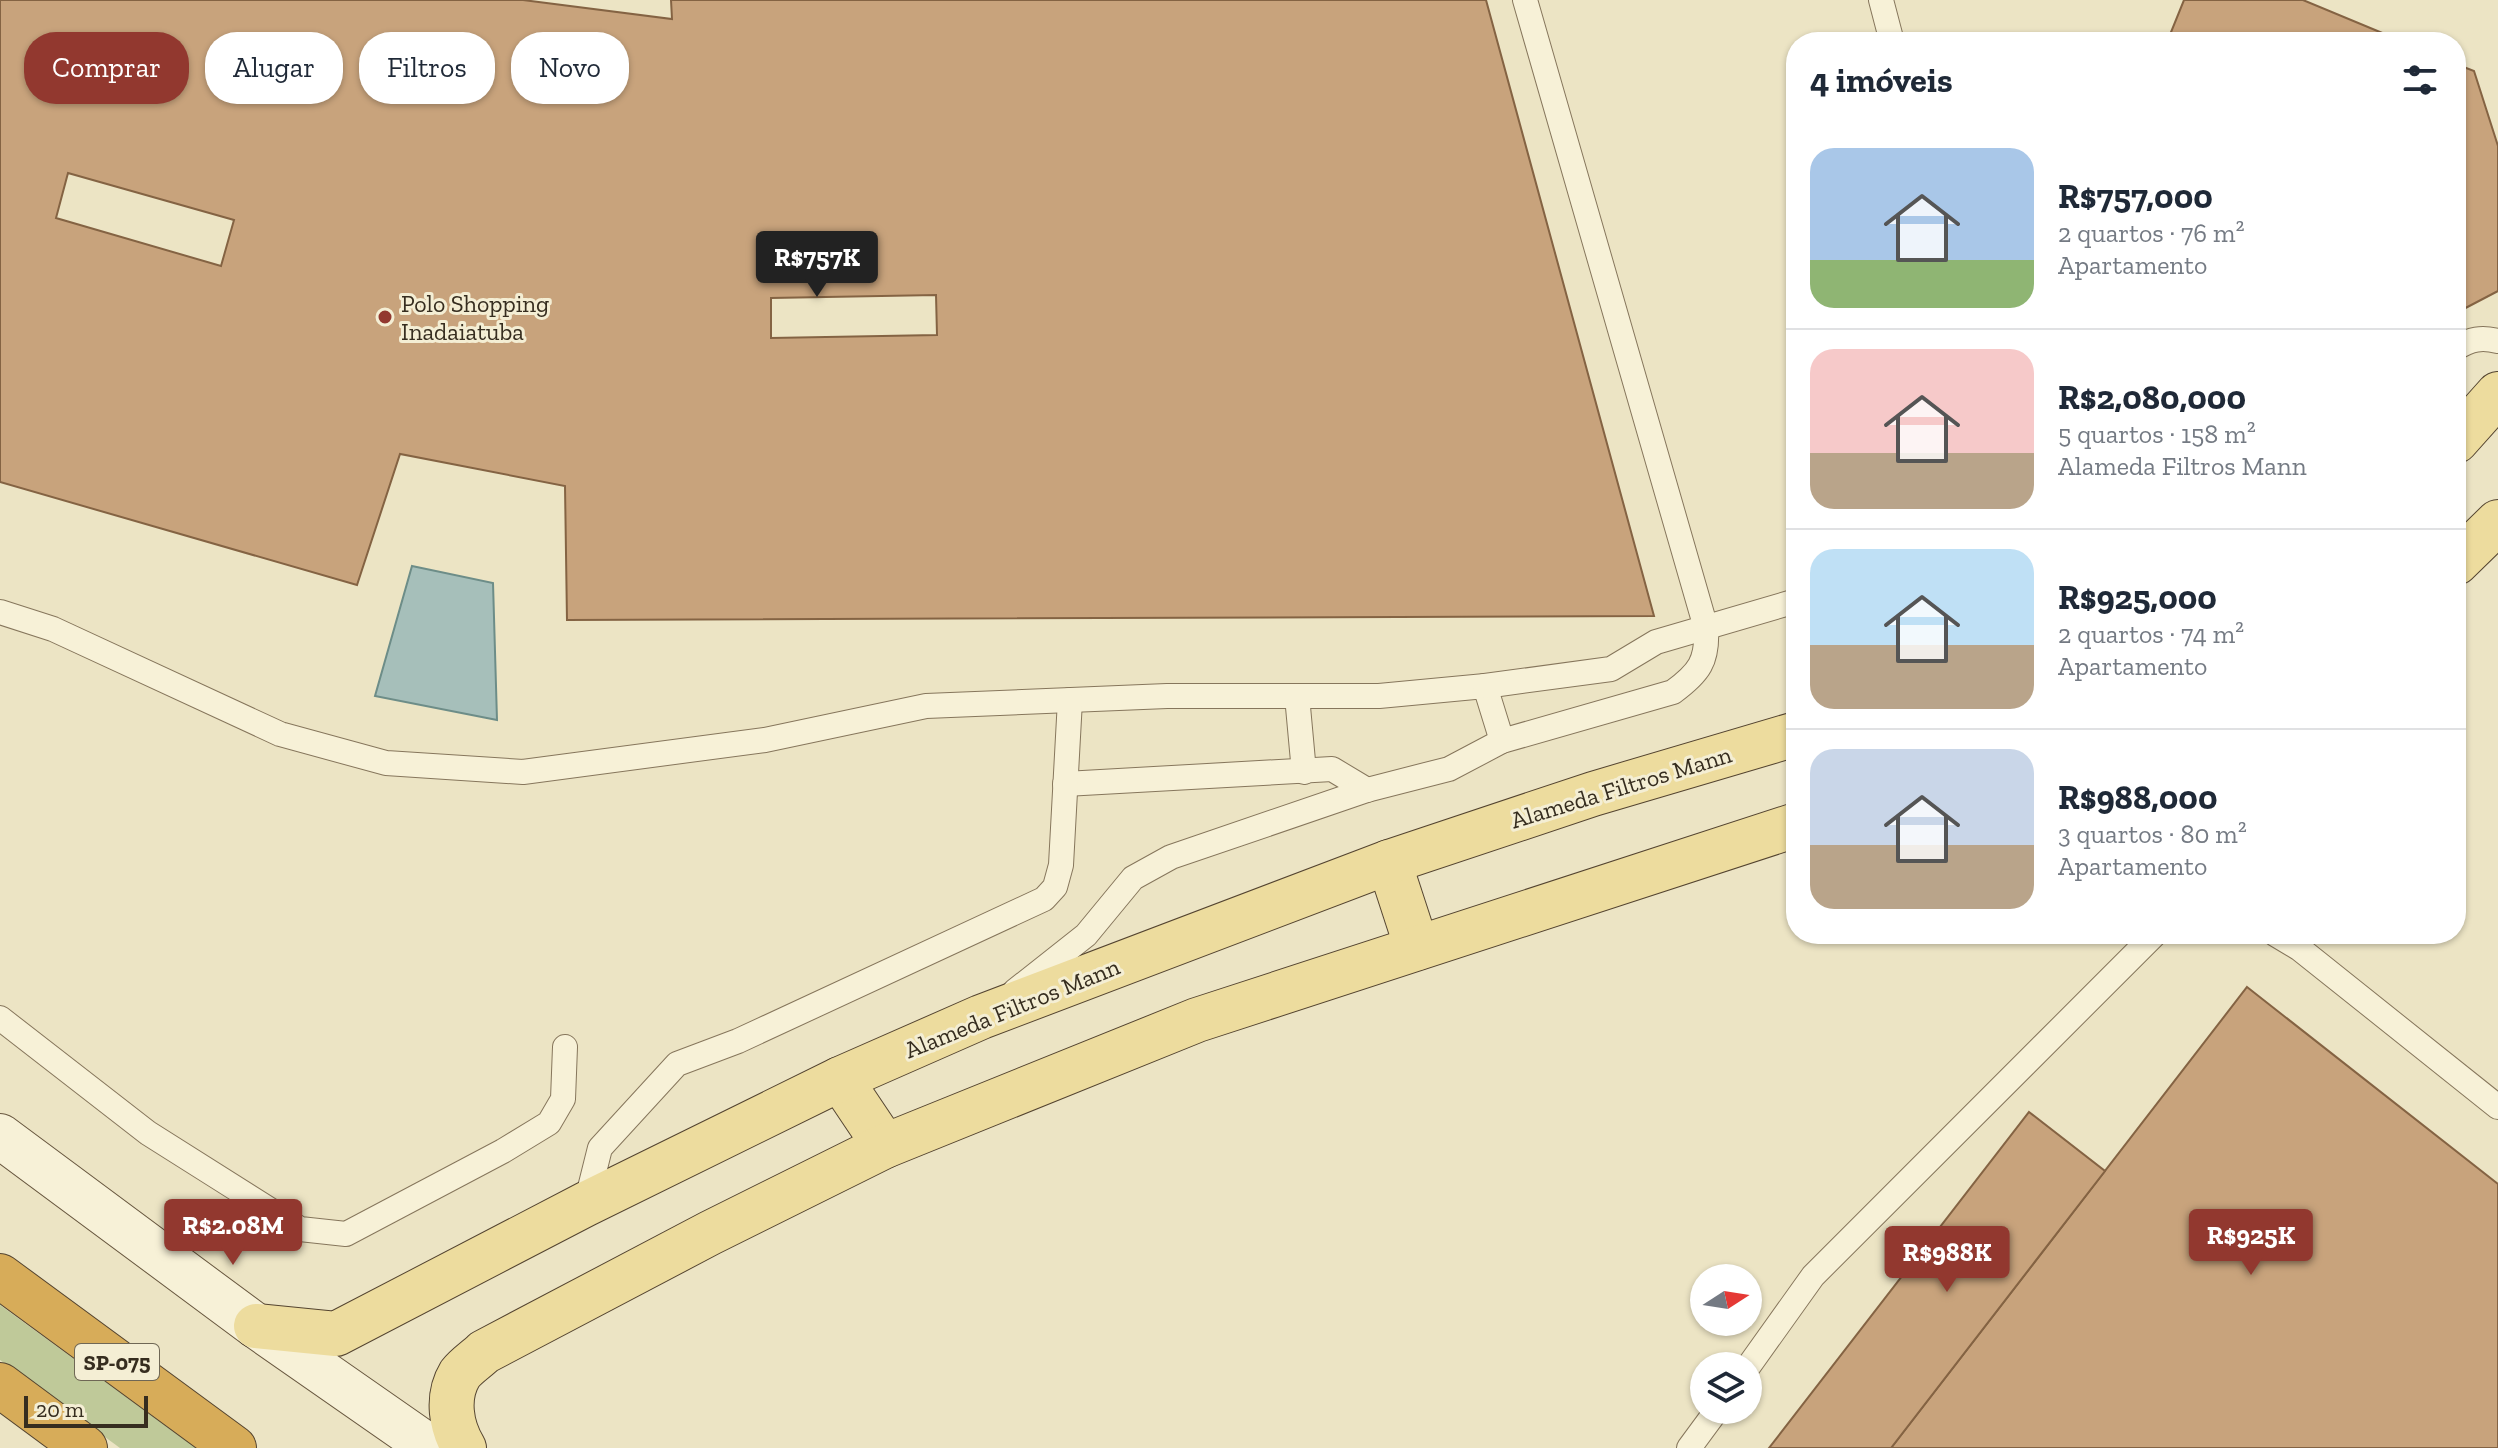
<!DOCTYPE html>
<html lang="pt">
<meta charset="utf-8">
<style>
body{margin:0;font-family:"Zilla Slab",serif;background:#f6f6f7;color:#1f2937;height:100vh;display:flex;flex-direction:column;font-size:30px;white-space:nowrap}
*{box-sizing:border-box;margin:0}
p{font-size:26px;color:#747a83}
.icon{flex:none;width:44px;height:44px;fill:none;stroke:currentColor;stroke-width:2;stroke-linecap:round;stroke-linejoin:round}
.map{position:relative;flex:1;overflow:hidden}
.sheet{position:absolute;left:1786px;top:32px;width:680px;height:912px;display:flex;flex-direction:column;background:#fff;border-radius:32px;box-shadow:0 2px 6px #0004}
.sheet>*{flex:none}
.banner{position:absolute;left:24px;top:32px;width:760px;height:72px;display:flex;gap:16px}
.needle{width:52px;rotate:78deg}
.controls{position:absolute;left:1690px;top:1264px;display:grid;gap:16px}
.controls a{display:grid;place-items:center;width:72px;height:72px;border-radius:50%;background:#fff;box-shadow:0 2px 6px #0004;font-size:40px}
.scale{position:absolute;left:24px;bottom:20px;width:124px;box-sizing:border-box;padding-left:8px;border:4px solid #362d1f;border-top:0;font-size:22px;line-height:28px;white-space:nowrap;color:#362d1f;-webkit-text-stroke:6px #f4eed4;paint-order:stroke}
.price{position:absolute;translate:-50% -68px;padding:0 18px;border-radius:8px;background:#92382f;color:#fff;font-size:26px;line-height:52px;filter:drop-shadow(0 2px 4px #0008)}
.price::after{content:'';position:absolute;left:50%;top:48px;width:24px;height:18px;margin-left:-12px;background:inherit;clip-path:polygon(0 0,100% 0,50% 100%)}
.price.current{background:#222;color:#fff}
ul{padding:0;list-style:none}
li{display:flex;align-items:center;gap:24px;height:200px;padding:0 24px}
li+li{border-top:2px solid #e0e1e3}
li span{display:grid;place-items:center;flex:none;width:224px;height:160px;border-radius:24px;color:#555}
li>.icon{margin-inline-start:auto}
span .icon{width:96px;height:96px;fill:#fffc;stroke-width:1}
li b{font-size:34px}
h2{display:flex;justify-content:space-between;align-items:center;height:96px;padding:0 24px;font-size:34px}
.pill{padding:0 28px;border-radius:32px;background:#fff;box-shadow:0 2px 6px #0004;font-size:28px;line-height:72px}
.pill.current{background:#92382f;color:#fff}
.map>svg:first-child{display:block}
.green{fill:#bfc999}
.water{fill:#a6bfba;stroke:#6d8d88;stroke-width:2}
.building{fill:#c8a37c;stroke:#846343;stroke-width:2;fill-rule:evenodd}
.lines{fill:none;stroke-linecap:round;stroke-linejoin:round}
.service-casing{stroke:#86765c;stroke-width:26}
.secondary-casing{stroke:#68573f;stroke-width:46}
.primary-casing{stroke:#544430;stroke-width:46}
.motorway-casing{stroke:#544430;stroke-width:46}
.service{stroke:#f7f1d7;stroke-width:24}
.secondary{stroke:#f7f1d7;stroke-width:44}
.primary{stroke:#eddc9e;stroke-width:44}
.motorway{stroke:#d7ac59;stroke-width:44}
.poi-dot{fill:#92382f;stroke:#f4eed4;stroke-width:3}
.labels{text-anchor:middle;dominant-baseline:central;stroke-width:6;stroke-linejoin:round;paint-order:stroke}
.shield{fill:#f4eed4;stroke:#6f6755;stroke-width:2}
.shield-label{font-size:22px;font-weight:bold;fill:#362d1f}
.poi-label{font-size:24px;fill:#362d1f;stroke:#f4eed4;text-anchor:start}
.street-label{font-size:24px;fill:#362d1f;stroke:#f4eed4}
</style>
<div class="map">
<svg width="2498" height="1448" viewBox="0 0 2498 1448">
<rect width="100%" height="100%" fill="#ece4c4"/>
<!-- green -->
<path class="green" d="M0,1305L196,1448H120L0,1360Z"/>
<!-- water -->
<path class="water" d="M412,566L493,583L497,720L375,696Z"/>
<!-- building -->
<g class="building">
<path d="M0,0H523L672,19L671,0H1486L1654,616L567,620L565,486L400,454L357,585L0,482ZM68,173L234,220L221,266L56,218ZM936,295L937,335L771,338V298Z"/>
<path d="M2184,0H2303L2404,42H2167Z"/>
<path d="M2456,64L2474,71L2498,146V291L2456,313Z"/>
<path d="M2247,987L2498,1184V1448H1891Z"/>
<path d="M2029,1112L2105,1171L1891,1448H1769Z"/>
</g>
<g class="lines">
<defs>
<g id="service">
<path d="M1881,0L1892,42"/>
<path d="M2456,348C2471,339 2481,337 2498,341"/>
<path d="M0,612L53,629L280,734L386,763L523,772L765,740L926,706L1167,696H1379L1485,686L1502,741"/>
<path d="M1485,686L1611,669L1656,642L1796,601"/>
<path d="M1297,696L1304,772"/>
<path d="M1065,784L1332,769L1367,790"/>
<path d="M2275,934L2300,949L2498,1107"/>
<path d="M1015,991L1086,935L1133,878L1171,857L1367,790L1449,769L1502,741L1673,692C1699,673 1708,661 1706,628L1525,0"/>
<path d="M0,1018L148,1133L300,1229L346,1234L503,1151L549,1123L563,1099L565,1047"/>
<path d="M586,1204L600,1148L677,1064L738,1041L1044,899L1055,887L1061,865L1070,700"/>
<path d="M1748,1367L1813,1276L2155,934"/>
<path d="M1689,1448L1717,1410"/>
</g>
<path id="secondary" d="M0,1136L256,1326L431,1448"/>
<g id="primary">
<path d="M2456,441L2498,394"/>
<path d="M2456,563L2498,522"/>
<path d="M1389,862L1417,948"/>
<path d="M840,1079L885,1146"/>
<path d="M256,1326L336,1334L586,1204L840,1079L981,1017L1389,862L1593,794L1796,734"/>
<path d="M464,1448C451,1427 446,1397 460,1374C466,1366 477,1359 484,1352L710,1233L885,1146L1197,1020L1796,825"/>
</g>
<g id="motorway">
<path d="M0,1276L234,1448"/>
<path d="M0,1385L85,1448"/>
</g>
</defs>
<!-- service casing -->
<use href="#service" class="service-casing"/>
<!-- secondary casing -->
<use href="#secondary" class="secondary-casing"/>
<!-- primary casing -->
<use href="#primary" class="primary-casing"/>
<!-- motorway casing -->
<use href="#motorway" class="motorway-casing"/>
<!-- service -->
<use href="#service" class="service"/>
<!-- secondary -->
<use href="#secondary" class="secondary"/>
<!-- primary -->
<use href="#primary" class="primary"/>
<!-- motorway -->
<use href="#motorway" class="motorway"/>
</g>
<!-- markers -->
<circle class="poi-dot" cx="385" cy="317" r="8"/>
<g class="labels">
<!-- shield labels -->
<rect class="shield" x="75" y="1344" width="84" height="36" rx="6"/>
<g class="shield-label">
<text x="117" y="1362">SP-075</text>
</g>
<!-- poi labels -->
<g class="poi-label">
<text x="401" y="303">Polo Shopping<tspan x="401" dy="28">Inadaiatuba</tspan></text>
</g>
<!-- street labels -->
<g class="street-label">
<text transform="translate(1621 787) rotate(-17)">Alameda Filtros Mann</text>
<text transform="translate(1012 1008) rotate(-22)">Alameda Filtros Mann</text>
</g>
</g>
</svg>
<div class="controls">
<a><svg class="needle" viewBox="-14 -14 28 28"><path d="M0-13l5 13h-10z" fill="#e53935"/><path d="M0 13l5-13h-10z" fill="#747a83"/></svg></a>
<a><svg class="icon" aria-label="layers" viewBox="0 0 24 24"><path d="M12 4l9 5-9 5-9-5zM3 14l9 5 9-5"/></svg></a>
</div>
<div class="scale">20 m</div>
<b class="price current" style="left:817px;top:299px">R$757K</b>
<b class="price" style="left:233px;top:1267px">R$2.08M</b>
<b class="price" style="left:2251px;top:1277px">R$925K</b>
<b class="price" style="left:1947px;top:1294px">R$988K</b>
<div class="banner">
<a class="pill current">Comprar</a>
<a class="pill">Alugar</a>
<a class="pill">Filtros</a>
<a class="pill">Novo</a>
</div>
<section class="sheet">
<h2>4 imóveis<svg class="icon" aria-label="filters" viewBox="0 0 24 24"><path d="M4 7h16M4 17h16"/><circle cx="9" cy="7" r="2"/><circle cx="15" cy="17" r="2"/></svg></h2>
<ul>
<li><span style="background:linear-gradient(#a9c7e8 70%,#8fb573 0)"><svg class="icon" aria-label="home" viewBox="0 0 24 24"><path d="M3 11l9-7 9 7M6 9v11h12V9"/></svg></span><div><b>R$757,000</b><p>2 quartos · 76 m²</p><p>Apartamento</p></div></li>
<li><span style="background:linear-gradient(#f6c9c9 65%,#b9a48a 0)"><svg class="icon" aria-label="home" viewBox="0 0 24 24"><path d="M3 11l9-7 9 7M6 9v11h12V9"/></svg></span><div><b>R$2,080,000</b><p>5 quartos · 158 m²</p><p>Alameda Filtros Mann</p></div></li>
<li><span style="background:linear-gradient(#bfe0f5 60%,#b9a48a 0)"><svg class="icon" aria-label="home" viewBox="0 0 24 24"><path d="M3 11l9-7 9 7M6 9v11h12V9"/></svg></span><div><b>R$925,000</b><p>2 quartos · 74 m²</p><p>Apartamento</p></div></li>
<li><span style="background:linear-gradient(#c9d6e8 60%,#b9a48a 0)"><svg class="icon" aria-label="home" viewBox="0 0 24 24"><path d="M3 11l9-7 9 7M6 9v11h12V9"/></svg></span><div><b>R$988,000</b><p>3 quartos · 80 m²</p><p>Apartamento</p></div></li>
</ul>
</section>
</div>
